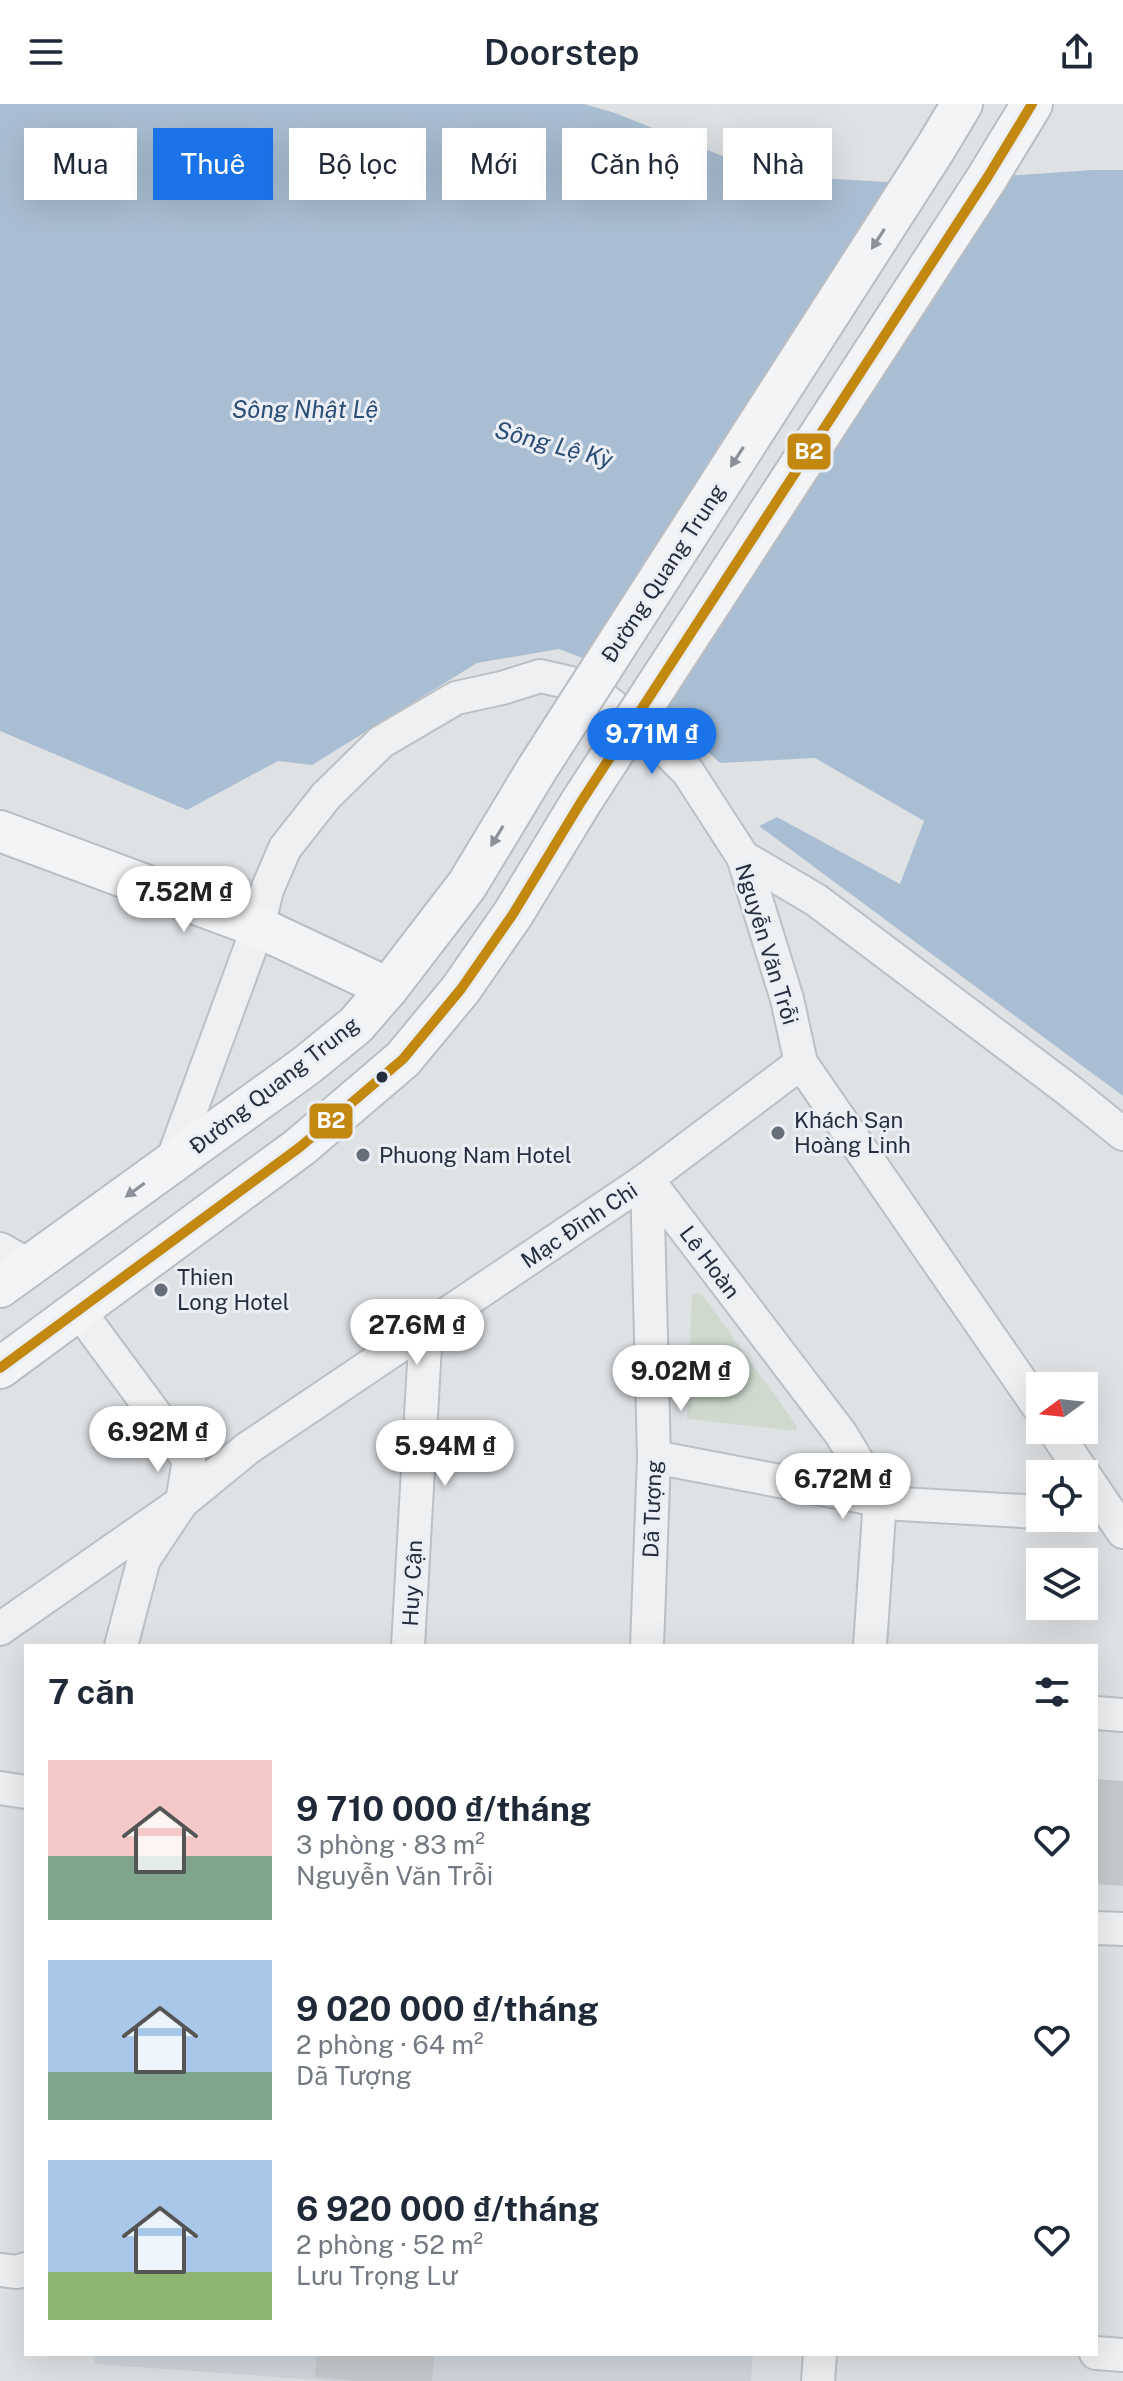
<!DOCTYPE html>
<html lang="vi">
<meta charset="utf-8">
<style>
body{margin:0;font-family:"Public Sans",sans-serif;background:#f6f6f7;color:#1f2937;height:100vh;display:flex;flex-direction:column;font-size:30px;white-space:nowrap}
*{box-sizing:border-box;margin:0}
p{font-size:26px;color:#747a83}
.icon{flex:none;width:44px;height:44px;fill:none;stroke:currentColor;stroke-width:2;stroke-linecap:round;stroke-linejoin:round}
.map{position:relative;flex:1;overflow:hidden}
.sheet{position:absolute;left:24px;top:1540px;width:1074px;height:712px;display:flex;flex-direction:column;background:#fff;border-radius:0px;box-shadow:0 8px 32px #0002}
.sheet>*{flex:none}
.guide{position:absolute;left:24px;top:24px;width:1076px;height:72px;display:flex;gap:16px}
.needle{width:52px;rotate:255deg}
.fabs{position:absolute;left:1026px;top:1268px;display:grid;gap:16px}
.fabs a{display:grid;place-items:center;width:72px;height:72px;border-radius:0px;background:#fff;box-shadow:0 8px 32px #0002;font-size:40px}
.price{position:absolute;translate:-50% -68px;padding:0 18px;border-radius:28px;background:#fff;color:#222;font-size:26px;line-height:52px;filter:drop-shadow(0 2px 4px #0008)}
.price::after{content:'';position:absolute;left:50%;top:48px;width:24px;height:18px;margin-left:-12px;background:inherit;clip-path:polygon(0 0,100% 0,50% 100%)}
.price.current{background:#1a73e8;color:#fff}
ul{padding:0;list-style:none}
li{display:flex;align-items:center;gap:24px;height:200px;padding:0 24px}
li span{display:grid;place-items:center;flex:none;width:224px;height:160px;border-radius:0px;color:#555}
li>.icon{margin-inline-start:auto}
span .icon{width:96px;height:96px;fill:#fffc;stroke-width:1}
li b{font-size:34px}
h2{display:flex;justify-content:space-between;align-items:center;height:96px;padding:0 24px;font-size:34px}
.chip{padding:0 28px;border-radius:0px;background:#fff;box-shadow:0 8px 32px #0002;font-size:28px;line-height:72px}
.chip.current{background:#1a73e8;color:#fff}
header{display:flex;justify-content:space-between;align-items:center;height:104px;padding:0 24px;background:#fff;font-size:36px;font-weight:600}
.map>svg:first-child{display:block}
.built{fill:#d0d5dc}
.green{fill:#cfd9ce}
.water{fill:#aabed3}
.pier{fill:#dfe2e5}
.building{fill:#c7cacd}
.lines{fill:none;stroke-linecap:round;stroke-linejoin:round}
.minor-casing{stroke:#bdc0c3;stroke-width:36}
.major-casing{stroke:#babec3;stroke-width:44}
.minor{stroke:#eef0f2;stroke-width:32}
.major{stroke:#f3f4f5;stroke-width:40}
.major-bridge-casing{stroke:#babec3;stroke-width:44;stroke-linecap:butt}
.major-bridge{stroke:#f3f4f5;stroke-width:40}
.bus-1-casing{stroke:#ebeff5;stroke-width:16}
.bus-1{stroke:#c28810;stroke-width:10}
.oneway{fill:#8c919a}
.bus-dot{fill:#242e3f;stroke:#ebeff5;stroke-width:3}
.poi-dot{fill:#656d79;stroke:#ebeff5;stroke-width:3}
.labels{text-anchor:middle;dominant-baseline:central;stroke-width:6;stroke-linejoin:round;paint-order:stroke}
.street-label{font-size:22px;fill:#242e3f;stroke:#ebeff5}
.poi-label{font-size:22px;fill:#242e3f;stroke:#ebeff5;text-anchor:start}
.water-label{font-size:24px;font-style:italic;fill:#2b4d76;stroke:#ebeff5}
.line-badge{stroke:#ebeff5;stroke-width:3}
.badge-label{font-size:22px;text-anchor:middle;font-weight:bold;fill:#fff}
</style>
<header><svg class="icon" aria-label="menu" viewBox="0 0 24 24"><path d="M4 6h16M4 12h16M4 18h16"/></svg>Doorstep<svg class="icon" aria-label="share" viewBox="0 0 24 24"><path d="M12 15V3M7 8l5-5 5 5M5 13v7h14v-7"/></svg></header>
<div class="map">
<svg width="1123" height="2277" viewBox="0 0 1123 2277">
<rect width="100%" height="100%" fill="#dfe2e5"/>
<!-- built -->
<path class="built" d="M95,2250H753L751,2277H332L95,2260Z"/>
<!-- green -->
<path class="green" d="M697,1189L703,1192L797,1322L796,1327L687,1315L692,1192Z"/>
<!-- water -->
<path class="water" d="M0,0H584L615,9L770,71L903,79L1092,66H1123V992L759,722L777,713L900,780L924,717L815,654L720,659L622,569L559,545L477,559L312,661L278,657L187,706L0,627Z"/>
<!-- pier -->
<path class="pier" d="M989,70L656,605L620,572L588,560L903,75Z"/>
<!-- building -->
<g class="building">
<path d="M1096,1675L1123,1677V1782L1096,1780Z"/>
<path d="M317,2250H434L432,2277H356L315,2273Z"/>
</g>
<g class="lines">
<defs>
<g id="minor">
<path d="M743,753L816,796L1071,988L1123,1030"/>
<path d="M171,1060L258,823L267,786L285,744L326,692L381,638L456,594L502,584L540,572L571,579L599,591L659,639L688,668L743,753L787,895L801,959L1040,1305"/>
<path d="M647,1075L841,1330L880,1395L870,1542"/>
<path d="M647,1075L654,1353L647,1542"/>
<path d="M0,1145L30,1162"/>
<path d="M79,1207L189,1356L182,1398L144,1455L121,1542"/>
<path d="M1054,1326L1123,1428"/>
<path d="M654,1353L900,1400L1040,1408"/>
<path d="M0,1525L182,1398L248,1344L647,1075L801,959"/>
<path d="M408,1542L426,1224"/>
<path d="M1096,1609L1123,1611"/>
<path d="M0,1684L26,1688"/>
<path d="M1096,1824L1123,1825"/>
<path d="M0,2166L17,2168L26,2165"/>
<path d="M1096,2249L1123,2251"/>
<path d="M818,2277L820,2250"/>
</g>
<g id="major">
<path d="M935,45L962,0"/>
<path d="M987,74L1032,0"/>
<path d="M0,727L258,823L388,884"/>
<path d="M0,1183L307,961L356,921L388,884L467,781L537,665"/>
<path d="M0,1264L300,1043L403,955L461,885L513,810L581,698"/>
</g>
</defs>
<!-- minor casing -->
<use href="#minor" class="minor-casing"/>
<!-- major casing -->
<use href="#major" class="major-casing"/>
<!-- minor -->
<use href="#minor" class="minor"/>
<!-- major -->
<use href="#major" class="major"/>
<defs>
<g id="major-bridge">
<path d="M537,665L935,45"/>
<path d="M581,698L987,74"/>
</g>
</defs>
<!-- major-bridge casing -->
<use href="#major-bridge" class="major-bridge-casing"/>
<!-- major-bridge -->
<use href="#major-bridge" class="major-bridge"/>
<defs>
<path id="bus-1" d="M0,1264L300,1043L403,955L461,885L513,810L581,698L987,74L1032,0"/>
</defs>
<!-- bus-1 casing -->
<use href="#bus-1" class="bus-1-casing"/>
<!-- bus-1 -->
<use href="#bus-1" class="bus-1"/>
</g>
<!-- one-way arrows -->
<defs><path id="oneway-solid" d="M-6-.8H1V-3.2L6.5 0L1 3.2V.8H-6Z" transform="scale(2)"/></defs>
<g class="oneway">
<use href="#oneway-solid" transform="translate(878 135) rotate(123)"/>
<use href="#oneway-solid" transform="translate(737 353) rotate(123)"/>
<use href="#oneway-solid" transform="translate(497 732) rotate(121)"/>
<use href="#oneway-solid" transform="translate(135 1086) rotate(144)"/>
</g>
<!-- markers -->
<circle class="bus-dot" cx="382" cy="973" r="7"/>
<g class="poi-dot">
<circle cx="778" cy="1029" r="8"/>
<circle cx="363" cy="1051" r="8"/>
<circle cx="161" cy="1186" r="8"/>
</g>
<g class="labels">
<!-- street labels -->
<g class="street-label">
<text transform="translate(663 469) rotate(-57)">Đường Quang Trung</text>
<text transform="translate(767 840) rotate(73)">Nguyễn Văn Trỗi</text>
<text transform="translate(274 981) rotate(-38)">Đường Quang Trung</text>
<text transform="translate(579 1121) rotate(-34)">Mạc Đĩnh Chi</text>
<text transform="translate(710 1158) rotate(53)">Lê Hoàn</text>
<text transform="translate(652 1405) rotate(-88)">Dã Tượng</text>
<text transform="translate(412 1479) rotate(-87)">Huy Cận</text>
</g>
<!-- poi labels -->
<g class="poi-label">
<text x="794" y="1016">Khách Sạn<tspan x="794" dy="25">Hoàng Linh</tspan></text>
<text x="379" y="1051">Phuong Nam Hotel</text>
<text x="177" y="1173">Thien<tspan x="177" dy="25">Long Hotel</tspan></text>
</g>
<!-- water labels -->
<g class="water-label">
<text x="305" y="305">Sông Nhật Lệ</text>
<text transform="translate(554 340) rotate(15)">Sông Lệ Kỳ</text>
</g>
</g>
<g class="line-badge">
<rect x="786" y="328" width="46" height="39" rx="8" fill="#c28810"/>
<rect x="308" y="998" width="46" height="38" rx="8" fill="#c28810"/>
</g>
<g class="badge-label">
<text x="809" y="355">B2</text>
<text x="331" y="1024">B2</text>
</g>
</svg>
<div class="fabs">
<a><svg class="needle" viewBox="-14 -14 28 28"><path d="M0-13l5 13h-10z" fill="#e53935"/><path d="M0 13l5-13h-10z" fill="#747a83"/></svg></a>
<a><svg class="icon" aria-label="locate" viewBox="0 0 24 24"><circle cx="12" cy="12" r="6"/><path d="M12 2v4M12 18v4M2 12h4M18 12h4"/></svg></a>
<a><svg class="icon" aria-label="layers" viewBox="0 0 24 24"><path d="M12 4l9 5-9 5-9-5zM3 14l9 5 9-5"/></svg></a>
</div>
<b class="price current" style="left:652px;top:672px">9.71M ₫</b>
<b class="price" style="left:184px;top:830px">7.52M ₫</b>
<b class="price" style="left:417px;top:1263px">27.6M ₫</b>
<b class="price" style="left:681px;top:1309px">9.02M ₫</b>
<b class="price" style="left:158px;top:1370px">6.92M ₫</b>
<b class="price" style="left:445px;top:1384px">5.94M ₫</b>
<b class="price" style="left:843px;top:1417px">6.72M ₫</b>
<div class="guide">
<a class="chip">Mua</a>
<a class="chip current">Thuê</a>
<a class="chip">Bộ lọc</a>
<a class="chip">Mới</a>
<a class="chip">Căn hộ</a>
<a class="chip">Nhà</a>
</div>
<section class="sheet">
<h2>7 căn<svg class="icon" aria-label="filters" viewBox="0 0 24 24"><path d="M4 7h16M4 17h16"/><circle cx="9" cy="7" r="2"/><circle cx="15" cy="17" r="2"/></svg></h2>
<ul>
<li><span style="background:linear-gradient(#f6c9c9 60%,#7fa58c 0)"><svg class="icon" aria-label="home" viewBox="0 0 24 24"><path d="M3 11l9-7 9 7M6 9v11h12V9"/></svg></span><div><b>9 710 000 ₫/tháng</b><p>3 phòng · 83 m²</p><p>Nguyễn Văn Trỗi</p></div><svg class="icon" aria-label="heart" viewBox="0 0 24 24"><path d="M12 20l-8-8c-3-5 5-10 8-4 3-6 11-1 8 4z"/></svg></li>
<li><span style="background:linear-gradient(#a9c7e8 70%,#7fa58c 0)"><svg class="icon" aria-label="home" viewBox="0 0 24 24"><path d="M3 11l9-7 9 7M6 9v11h12V9"/></svg></span><div><b>9 020 000 ₫/tháng</b><p>2 phòng · 64 m²</p><p>Dã Tượng</p></div><svg class="icon" aria-label="heart" viewBox="0 0 24 24"><path d="M12 20l-8-8c-3-5 5-10 8-4 3-6 11-1 8 4z"/></svg></li>
<li><span style="background:linear-gradient(#a9c7e8 70%,#8fb573 0)"><svg class="icon" aria-label="home" viewBox="0 0 24 24"><path d="M3 11l9-7 9 7M6 9v11h12V9"/></svg></span><div><b>6 920 000 ₫/tháng</b><p>2 phòng · 52 m²</p><p>Lưu Trọng Lư</p></div><svg class="icon" aria-label="heart" viewBox="0 0 24 24"><path d="M12 20l-8-8c-3-5 5-10 8-4 3-6 11-1 8 4z"/></svg></li>
</ul>
</section>
</div>
